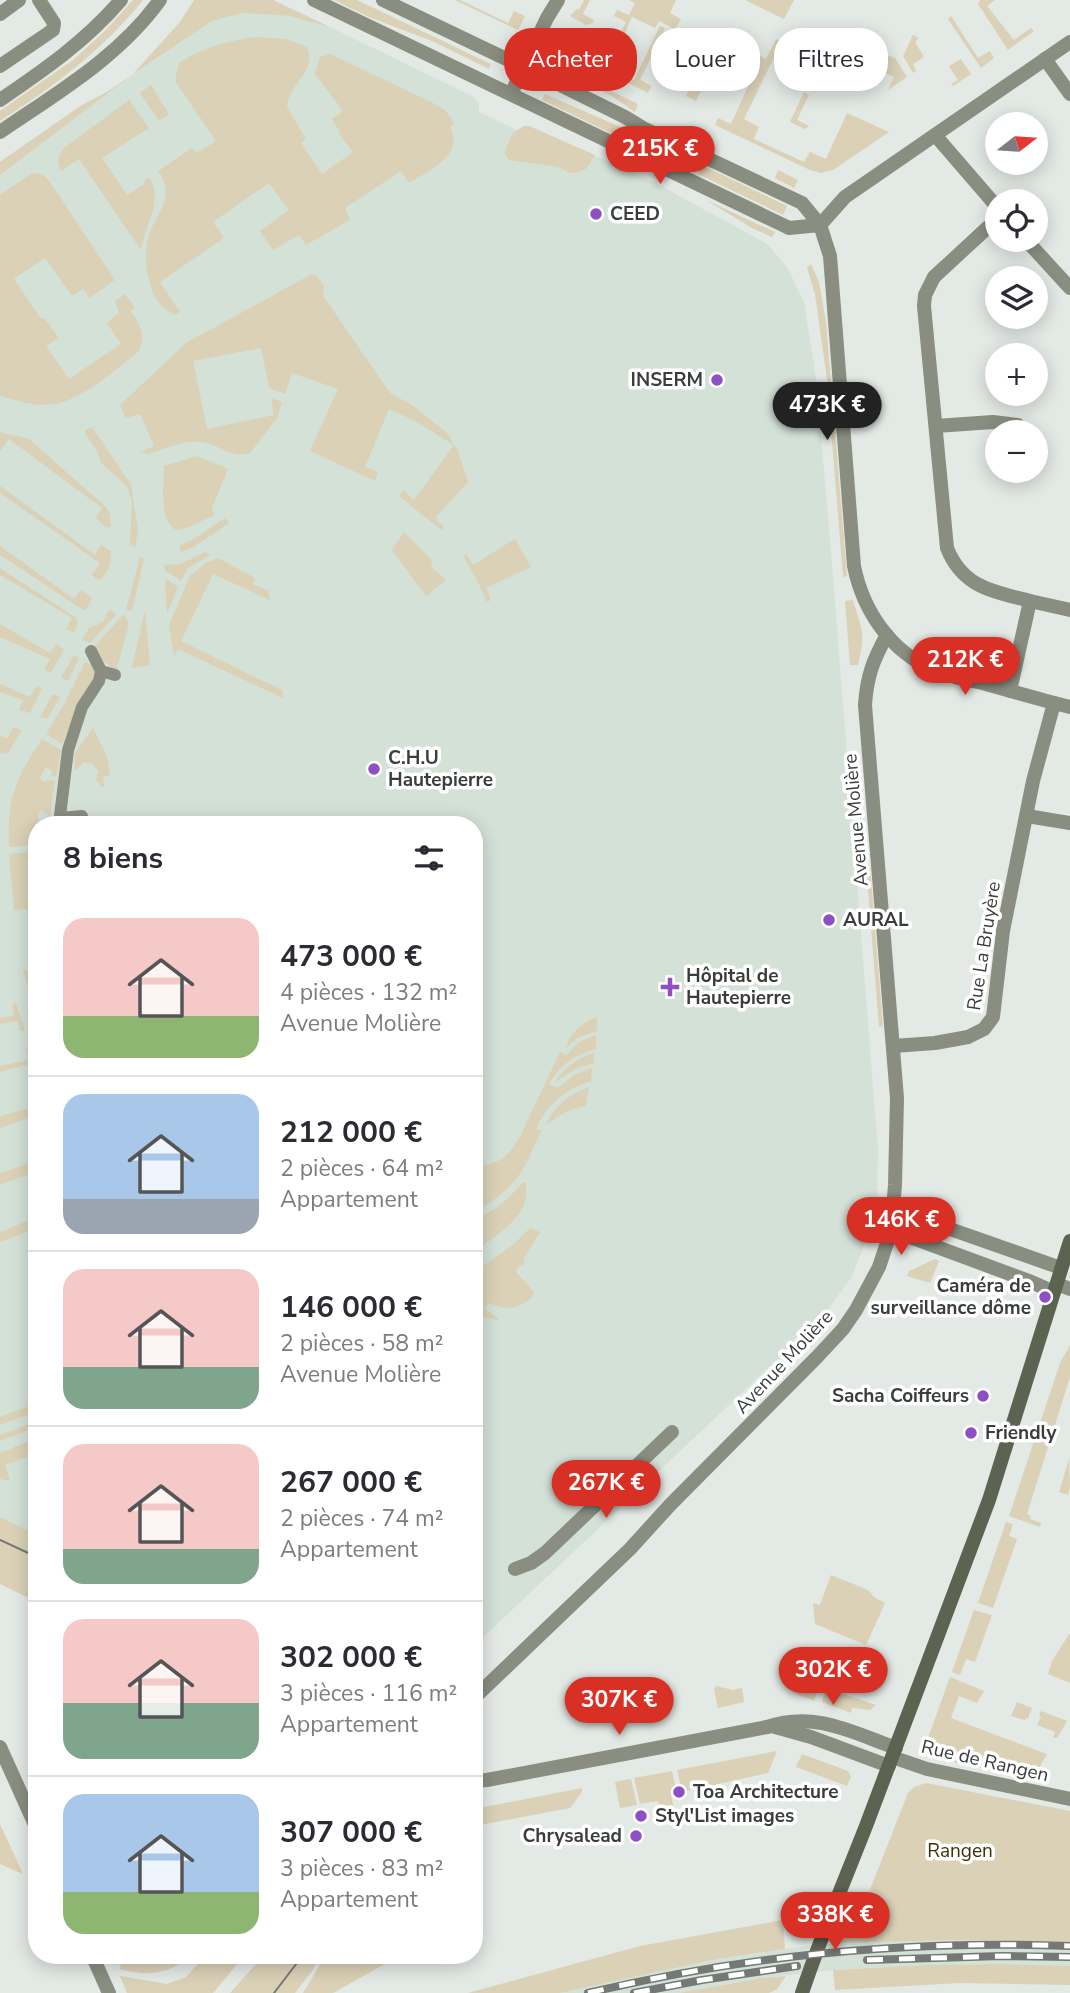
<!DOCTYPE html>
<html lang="fr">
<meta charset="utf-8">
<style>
body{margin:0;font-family:"Nunito Sans",sans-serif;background:#f2f2f3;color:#2b2b33;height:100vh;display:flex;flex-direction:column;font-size:26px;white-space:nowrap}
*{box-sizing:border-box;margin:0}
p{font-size:23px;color:#7c7c81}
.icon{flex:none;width:38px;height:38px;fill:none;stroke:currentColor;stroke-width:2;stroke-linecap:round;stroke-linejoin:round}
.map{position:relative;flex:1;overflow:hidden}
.sheet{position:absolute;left:28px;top:816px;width:455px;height:1148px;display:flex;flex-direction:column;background:#fff;border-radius:28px;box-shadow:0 4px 18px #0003}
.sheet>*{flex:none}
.banner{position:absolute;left:504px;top:28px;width:460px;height:63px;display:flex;gap:14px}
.needle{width:46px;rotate:73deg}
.controls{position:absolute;left:985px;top:112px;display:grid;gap:14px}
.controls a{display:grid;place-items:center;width:63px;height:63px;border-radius:50%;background:#fff;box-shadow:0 4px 18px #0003;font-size:35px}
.price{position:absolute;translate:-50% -60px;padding:0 16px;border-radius:24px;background:#d93025;color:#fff;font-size:23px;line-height:46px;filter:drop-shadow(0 2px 4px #0008)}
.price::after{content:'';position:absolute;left:50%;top:42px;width:21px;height:16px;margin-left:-10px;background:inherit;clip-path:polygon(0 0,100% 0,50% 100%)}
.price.active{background:#222;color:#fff}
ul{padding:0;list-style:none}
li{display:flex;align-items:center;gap:21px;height:175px;padding:0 35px}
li+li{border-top:2px solid #e1e1e2}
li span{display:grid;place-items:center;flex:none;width:196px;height:140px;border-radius:21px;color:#555}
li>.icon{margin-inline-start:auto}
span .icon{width:84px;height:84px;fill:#fffc;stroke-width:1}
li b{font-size:30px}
h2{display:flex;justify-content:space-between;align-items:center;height:84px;padding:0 35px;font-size:30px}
.chip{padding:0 24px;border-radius:28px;background:#fff;box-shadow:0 4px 18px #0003;font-size:24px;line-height:63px}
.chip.active{background:#d93025;color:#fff}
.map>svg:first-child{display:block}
.built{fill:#d4e1d7}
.green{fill:#dad1b7}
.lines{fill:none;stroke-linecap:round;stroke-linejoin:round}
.pedestrian{stroke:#898e81;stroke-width:12}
.minor{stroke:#898e81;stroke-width:14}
.tertiary{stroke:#898e81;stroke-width:14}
.secondary{stroke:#5d6351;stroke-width:14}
.tram{stroke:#757976;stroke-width:2}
.rail-casing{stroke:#757976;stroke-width:8}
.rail{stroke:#fff;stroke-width:5;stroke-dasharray:16;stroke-linecap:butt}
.poi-dot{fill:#8e4ec4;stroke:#fff;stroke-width:2.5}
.labels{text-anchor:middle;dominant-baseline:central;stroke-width:7;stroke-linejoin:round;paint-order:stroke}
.poi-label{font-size:19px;font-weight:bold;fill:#3a3d3b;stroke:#fff;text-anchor:start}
.street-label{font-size:19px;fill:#3a3d3b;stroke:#fff}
.park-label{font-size:19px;fill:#3c3006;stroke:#fff}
</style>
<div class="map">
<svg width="1070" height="1993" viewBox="0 0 1070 1993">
<rect width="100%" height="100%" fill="#e3e9e4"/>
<!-- built -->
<g class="built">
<path d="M242,13L289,16L330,27L474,97L479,104V112L517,130L524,126H529L652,181L767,244L787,267L804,302L816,378L831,552L878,1150L877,1195L869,1233L851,1278L824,1315L474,1646V824H37V1535L0,1517V162L82,105L107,92L212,21Z"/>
<path d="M955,1940L1070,1942V1966L1002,1964L925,1965L833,1970L761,1978L679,1993H560L717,1959L785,1949L837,1943Z"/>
</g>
<!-- green -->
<g class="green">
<path d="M133,0H143C103,50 53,87 0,121V111L73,60L106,30Z"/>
<path d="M194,0H273L330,27L289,16L242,13L212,21L133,74L0,175V162L82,105L107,92L133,74L180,22Z"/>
<path d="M334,0H357L491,64L489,69L432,41L369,17Z"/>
<path d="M455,0H460L508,23L514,11L525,16L518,30Z"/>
<path d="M584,0H590L583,14L594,20L593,23L586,25L570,16L577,9L579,10Z"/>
<path d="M629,0H676L670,13L681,19L675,29L659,21L655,28L632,17L623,37L635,42L628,45L609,35L607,30L608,29L620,34L626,22L614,16L617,10L629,15L635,3Z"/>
<path d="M745,0H794L784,19Z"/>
<path d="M980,0H995L987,6L1014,40L1031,28L1034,31L1008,50L978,4Z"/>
<path d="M951,16L978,58L990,51L994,58L981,68L948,19Z"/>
<path d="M660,26L665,28L640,80L652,86L648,93L560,50L568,33L573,36L568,47L601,63L606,52L622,60L617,72L634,80Z"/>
<path d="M913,35L919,38L915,42L924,57L913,64L916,71L913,73L903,56Z"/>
<path d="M853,36L882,49L881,53L895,58L907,77L888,90L894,77L843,54Z"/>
<path d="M256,37L286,39L307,47C316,67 298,78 290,95C289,96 287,106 287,107L306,139L301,143L322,174L353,152L339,134L340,132L332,119L343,111L315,74L320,57L330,54L433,103L445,110L454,123L450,127C465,156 429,170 409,183L401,171L345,208L350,220L306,245L299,235L273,250L260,231L289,210L269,183L213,222L224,238L160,282L180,312L176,315C162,309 155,300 151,287C145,269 144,250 150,232C159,210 176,195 158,171L192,148L197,153L216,141L175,81L179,63C203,47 228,41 256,37Z"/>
<path d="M776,39L794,48L785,64L773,59L744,119L759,127L754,139L804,162L810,152L826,159L847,113L889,132L833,170L821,173L810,170L715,125L718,118L731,124L754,73L743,68L752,52L766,59Z"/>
<path d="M708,51L717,55L696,101L686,96Z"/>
<path d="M961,59L971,74L953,86L951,84L958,80L949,66Z"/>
<path d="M559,66L638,104L635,112L612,96L557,70Z"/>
<path d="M151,85L169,114L159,121L140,93Z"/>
<path d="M804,92L809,95L797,120L809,126L805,129L790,122Z"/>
<path d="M545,94L634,133L629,142L542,100Z"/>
<path d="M129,100L149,128L102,158L127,195L144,184L143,182L149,177C165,201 144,225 141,250L79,159L61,171C57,162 57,155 64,148Z"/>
<path d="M524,126H529L595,155L586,169L575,173H570L559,167L509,160L504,152L513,133Z"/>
<path d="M656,143L679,154L674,163L652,153Z"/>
<path d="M702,165L787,206L783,215L698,174Z"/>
<path d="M778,170L798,180L794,188L775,178Z"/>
<path d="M32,173L42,174L50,182L115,280L89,298L83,289L72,296L45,258L14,279L41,319L44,318L59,338L46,346L69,379L121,344L107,323L119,313L115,301L125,294L135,308L131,311C140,325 147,336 138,352C113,371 78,405 45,405C31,405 16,400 2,397L0,394V195Z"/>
<path d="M706,200L775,232L772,237L752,228Z"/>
<path d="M811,264L819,282L826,322L847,576L843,577L827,379L815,294L807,268Z"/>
<path d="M312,274L316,275L324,286L323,294L326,300L390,393L412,405L447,433L458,451L468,482L435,518L444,528L441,530L399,496L403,490L414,500L454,445L415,421L389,409L365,467L378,472L375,481L310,451L338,389L292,373L285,394L269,388L261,348L193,361L207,429L274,415L271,398L282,402L277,418L250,453C232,459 219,444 202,442C185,439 164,449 148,454L141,452L154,446L140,414L126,418L120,405L186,343Z"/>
<path d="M92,427L131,485L138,530L135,548L130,543L132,501L127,486L101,463L98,452L85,433V430Z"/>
<path d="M0,432L29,439L107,508L110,514L111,527L107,528L96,518L102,508L9,439L0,451Z"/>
<path d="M197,456L228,469L212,508L214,515L187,528L176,530C158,520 164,484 164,466Z"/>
<path d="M0,486L95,555L101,545L111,551L110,565L102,579L98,580L92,575L100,563L0,493Z"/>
<path d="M225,518L229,523L194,547L181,552L179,546L192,540Z"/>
<path d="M404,532L432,560L431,567L446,580L426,596L392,550Z"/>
<path d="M515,539L531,567L486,588L491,600L487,602L477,580L463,556L466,554L473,565Z"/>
<path d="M0,546L74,599L81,590L92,598L86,610H83L0,555Z"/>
<path d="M205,552L210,555L188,568L181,581L165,570L164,565L181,564Z"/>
<path d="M140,557L144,559L132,611L126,610Z"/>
<path d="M218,558L255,578L253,584L268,591L270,600L213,574L181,641L282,690L283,698L178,649L174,655L169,625L190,576L204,564Z"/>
<path d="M0,568L75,617L78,623L74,632L66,629L72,618L0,575Z"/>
<path d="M165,578L178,587L167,614Z"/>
<path d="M853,600C862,631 866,632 858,665H850L845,601Z"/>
<path d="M109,610L116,614L90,643L82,640L89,628L103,622Z"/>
<path d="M145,610L150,665L132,668Z"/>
<path d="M124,614L129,624L116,671L101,659L93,648Z"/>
<path d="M0,624L50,653L56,644L64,649L51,673L44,670L50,659L0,637Z"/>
<path d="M74,655L79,658L68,681L61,678Z"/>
<path d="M85,662L93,666L95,677L83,694L62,744L46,734L63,706Z"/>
<path d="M0,684L30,697L37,686L42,689L30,713L19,710L23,700L0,692Z"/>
<path d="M53,694L60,697L47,719L40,717Z"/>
<path d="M13,727L22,730L8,753L0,754V736L8,738Z"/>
<path d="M93,728L108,759L110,775L103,777L104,787H101L100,783L96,781L98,771L91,763L84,762L76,770H74L75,753Z"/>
<path d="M42,739L61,750L56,777L51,776L52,771L46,767L40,777L42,782L51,780L55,781L50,816L41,810L37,815L40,824H37V845L9,847C7,799 15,779 42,739Z"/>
<path d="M37,852V908L14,910L9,854Z"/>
<path d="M866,865H870L883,1026L879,1027Z"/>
<path d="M23,970L37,973V992L31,994Z"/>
<path d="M16,1003L24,1028V1031H20L18,1021L0,1024V1018L14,1016L12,1004Z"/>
<path d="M597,1017V1031L577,1038L565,1049C572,1032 580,1023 597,1017Z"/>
<path d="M596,1035V1049C574,1054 560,1065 549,1084L557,1088L576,1074L592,1068L591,1081C566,1089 546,1105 536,1129L542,1130C536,1141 532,1151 527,1162C516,1184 496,1201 474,1212V1166C485,1166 497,1163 505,1156C518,1145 524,1128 531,1113C541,1093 550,1073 560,1052L566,1055L579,1042Z"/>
<path d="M33,1046L37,1057V1074L33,1075L30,1064L0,1072V1066L29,1060L26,1048Z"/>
<path d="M594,1053V1063L579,1067L555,1082C565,1067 577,1058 594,1053Z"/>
<path d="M589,1087L586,1106C569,1108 559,1116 546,1125C554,1106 570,1094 589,1087Z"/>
<path d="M37,1106V1115L0,1128V1116Z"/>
<path d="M37,1161V1171L0,1185V1173Z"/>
<path d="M523,1182L526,1183C526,1190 527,1199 524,1205C517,1223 489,1241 474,1252V1219C494,1212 510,1198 523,1182Z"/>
<path d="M37,1217V1228L0,1242V1232Z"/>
<path d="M530,1228L540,1232L524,1258V1264L516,1269V1272L535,1293C522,1310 506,1311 488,1303L485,1309L499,1319L498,1320L474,1315V1272L513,1245Z"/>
<path d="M935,1259L939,1261L930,1283L907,1276L909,1271Z"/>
<path d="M1070,1345V1377L1027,1514L1031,1516L1030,1519L1041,1523L1040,1527L1009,1516L1060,1363Z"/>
<path d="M37,1403V1411L0,1425V1417Z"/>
<path d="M37,1421V1427L0,1441V1435Z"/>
<path d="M37,1438V1453L5,1465L10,1479L5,1481L0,1478V1453Z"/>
<path d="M1069,1459L1070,1487L1068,1495L1059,1492Z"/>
<path d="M0,1517L37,1535V1602L0,1584Z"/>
<path d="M1006,1522L1013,1524L1009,1536L1017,1539L993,1608L978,1603Z"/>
<path d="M831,1575L868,1590L874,1597L885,1603L866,1645L815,1624L813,1603L820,1605Z"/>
<path d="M974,1610L992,1615L975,1662L966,1659L960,1675L952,1672Z"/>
<path d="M1070,1633V1683L1048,1674L1052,1661Z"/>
<path d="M950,1677L984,1691L977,1703L959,1696L951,1718L1047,1754L1033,1779L933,1758L928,1738Z"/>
<path d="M801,1679L819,1685L814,1701L797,1694Z"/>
<path d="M716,1686L733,1690L742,1688L744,1702L718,1708L714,1690Z"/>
<path d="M826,1688L876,1705L870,1710L852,1708L851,1713L822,1702Z"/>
<path d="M1017,1702L1032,1708L1028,1719L1026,1718L1025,1720L1011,1716Z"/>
<path d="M1041,1711L1067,1721L1057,1738H1053L1055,1732L1037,1725L1041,1717L1039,1716Z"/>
<path d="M777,1751L768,1773L682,1792L677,1770Z"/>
<path d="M802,1754L848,1771L851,1777L847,1786L796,1767Z"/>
<path d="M672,1771L677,1793L671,1794L676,1819L663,1822L658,1801L640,1804L634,1778Z"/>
<path d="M631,1779L637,1805L620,1808L615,1782Z"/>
<path d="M926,1783L1070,1811V1942L955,1940L837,1943L851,1918L864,1905L908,1793L914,1787Z"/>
<path d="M582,1788V1792L570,1808L474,1826V1809Z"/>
<path d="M0,1824L23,1874L0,1864Z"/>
<path d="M783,1920L785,1949L717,1959L560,1993H468L640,1946Z"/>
<path d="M125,1955H193C168,1974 150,1977 119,1969Z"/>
<path d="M206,1955H245L213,1993H127L120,1976L167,1984L186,1977Z"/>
<path d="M262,1955H321L312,1971L295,1993H230L257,1963Z"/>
<path d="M326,1955H401L333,1993H303Z"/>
<path d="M1002,1964L1070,1966V1985L960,1983L835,1990L833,1970L925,1965Z"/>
<path d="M786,1976L777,1989L769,1993H679L761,1978Z"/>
</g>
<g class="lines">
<!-- pedestrian -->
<g class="pedestrian">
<path d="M101,671L115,675"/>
<path d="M60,818L82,816"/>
<path d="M59,824L68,750L82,707L99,681L101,671L91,651"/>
</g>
<!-- minor -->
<g class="minor">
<path d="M0,14L19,0"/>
<path d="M1045,59L1070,94"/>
<path d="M0,66L53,30L54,23L39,0"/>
<path d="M511,94L547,18L558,0"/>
<path d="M935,135L998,208"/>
<path d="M998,218L934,277L925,295L924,306L947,548C963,588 993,591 1030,601L1010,691"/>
<path d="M1026,240L1070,288"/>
<path d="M936,426L993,422L1018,425"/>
<path d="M1030,601L1070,610"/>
<path d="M1027,816L1070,823"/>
<path d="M893,1046L935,1043L968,1037L984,1029L993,1017L1003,931L1033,781L1054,703"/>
<path d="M515,1569L531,1563L545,1553L672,1432"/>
<path d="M767,1727C815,1711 851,1732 896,1748"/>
<path d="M775,1727L811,1737L889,1766"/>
<path d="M892,1757L927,1769L1070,1799"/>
</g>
<!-- tertiary -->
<g class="tertiary">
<path d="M314,0L783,225L789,228L820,225"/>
<path d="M383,0L548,79L625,117L643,128L802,203L820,225L830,256L854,566C863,611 891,652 934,670C950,677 969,680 986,684C1014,692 1042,700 1070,707"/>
<path d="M0,100C44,70 86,41 121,0"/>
<path d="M0,132C57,93 119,57 160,0"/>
<path d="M820,225L845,197L1070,42"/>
<path d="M893,1209L1061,1268"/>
<path d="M891,1230L1029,1281L1054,1292"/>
<path d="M1057,1284L1070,1289"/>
<path d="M474,1698L630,1549L670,1505L817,1357L843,1329L856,1310L879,1267L888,1240L892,1220L895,1185L897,1098L865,705C867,676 873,660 887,635"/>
<path d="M0,1747L37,1829"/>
<path d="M474,1781L487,1780L767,1727"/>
<path d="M92,1955L109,1993"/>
</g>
<!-- secondary -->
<path class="secondary" d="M802,1993C821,1936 844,1882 866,1826L989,1500L1070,1241"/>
<!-- tram -->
<g class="tram">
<path d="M0,1540L37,1557"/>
<path d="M274,1993L303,1955"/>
</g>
<defs>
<g id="rail">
<path d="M867,1960L1002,1956L1070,1957"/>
<path d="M588,1993C746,1955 908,1940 1070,1946"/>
<path d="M634,1993L702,1980L797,1966"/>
</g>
</defs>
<!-- rail casing -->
<use href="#rail" class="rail-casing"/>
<!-- rail -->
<use href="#rail" class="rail"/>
</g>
<!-- markers -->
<g class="poi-dot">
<circle cx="596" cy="214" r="7"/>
<circle cx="717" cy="380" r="7"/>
<circle cx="374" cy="769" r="7"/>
<circle cx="829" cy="920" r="7"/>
<path d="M666.5 976.5h7v7h7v7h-7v7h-7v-7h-7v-7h7z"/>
<circle cx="1045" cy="1297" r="7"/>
<circle cx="983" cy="1396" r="7"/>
<circle cx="971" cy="1433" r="7"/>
<circle cx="679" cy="1792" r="7"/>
<circle cx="641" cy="1816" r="7"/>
<circle cx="636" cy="1836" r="7"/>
</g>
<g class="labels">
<!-- poi labels -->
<g class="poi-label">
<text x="610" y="214">CEED</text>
<text x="703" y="380" text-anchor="end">INSERM</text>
<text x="388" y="758">C.H.U<tspan x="388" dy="22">Hautepierre</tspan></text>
<text x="843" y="920">AURAL</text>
<text x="686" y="976">Hôpital de<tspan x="686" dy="22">Hautepierre</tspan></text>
<text x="1031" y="1286" text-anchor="end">Caméra de<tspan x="1031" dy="22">surveillance dôme</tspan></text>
<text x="969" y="1396" text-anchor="end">Sacha Coiffeurs</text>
<text x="985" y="1433">Friendly</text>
<text x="693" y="1792">Toa Architecture</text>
<text x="655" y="1816">Styl'List images</text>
<text x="622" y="1836" text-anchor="end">Chrysalead</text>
</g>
<!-- street labels -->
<g class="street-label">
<text transform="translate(856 820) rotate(-95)">Avenue Molière</text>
<text transform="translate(984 946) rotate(-81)">Rue La Bruyère</text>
<text transform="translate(784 1362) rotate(-47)">Avenue Molière</text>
<text transform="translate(985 1761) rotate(13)">Rue de Rangen</text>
</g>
<!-- park labels -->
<g class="park-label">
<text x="960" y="1851">Rangen</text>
</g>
</g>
</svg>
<div class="controls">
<a><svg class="needle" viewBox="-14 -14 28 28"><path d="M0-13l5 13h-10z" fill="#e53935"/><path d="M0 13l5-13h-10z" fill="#7c7c81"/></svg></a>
<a><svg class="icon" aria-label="locate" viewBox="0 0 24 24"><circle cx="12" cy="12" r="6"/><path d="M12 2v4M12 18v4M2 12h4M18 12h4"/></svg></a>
<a><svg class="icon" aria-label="layers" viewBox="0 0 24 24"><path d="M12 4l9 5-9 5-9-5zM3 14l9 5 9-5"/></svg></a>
<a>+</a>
<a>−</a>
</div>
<b class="price" style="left:660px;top:186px">215K €</b>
<b class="price active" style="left:827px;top:442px">473K €</b>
<b class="price" style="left:965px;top:697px">212K €</b>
<b class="price" style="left:901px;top:1257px">146K €</b>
<b class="price" style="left:606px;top:1520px">267K €</b>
<b class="price" style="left:833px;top:1707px">302K €</b>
<b class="price" style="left:619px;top:1737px">307K €</b>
<b class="price" style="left:835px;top:1952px">338K €</b>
<div class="banner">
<a class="chip active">Acheter</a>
<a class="chip">Louer</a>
<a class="chip">Filtres</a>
</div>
<section class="sheet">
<h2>8 biens<svg class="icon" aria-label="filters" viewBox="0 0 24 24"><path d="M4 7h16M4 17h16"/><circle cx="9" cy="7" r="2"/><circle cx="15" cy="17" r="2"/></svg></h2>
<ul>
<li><span style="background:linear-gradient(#f6c9c9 70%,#8fb573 0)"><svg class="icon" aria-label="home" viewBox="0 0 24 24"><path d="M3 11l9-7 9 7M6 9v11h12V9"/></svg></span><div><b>473 000 €</b><p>4 pièces · 132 m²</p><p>Avenue Molière</p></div></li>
<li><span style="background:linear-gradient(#a9c7e8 75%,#9aa5b1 0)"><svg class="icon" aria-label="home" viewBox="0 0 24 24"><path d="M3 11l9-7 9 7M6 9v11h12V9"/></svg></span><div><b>212 000 €</b><p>2 pièces · 64 m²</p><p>Appartement</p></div></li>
<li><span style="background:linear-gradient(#f6c9c9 70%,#7fa58c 0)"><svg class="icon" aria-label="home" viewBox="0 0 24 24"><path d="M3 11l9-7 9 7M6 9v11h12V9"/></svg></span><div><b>146 000 €</b><p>2 pièces · 58 m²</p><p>Avenue Molière</p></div></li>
<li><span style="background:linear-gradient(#f6c9c9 75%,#7fa58c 0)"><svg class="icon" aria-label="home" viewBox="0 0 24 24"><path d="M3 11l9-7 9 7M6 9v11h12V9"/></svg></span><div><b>267 000 €</b><p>2 pièces · 74 m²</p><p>Appartement</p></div></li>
<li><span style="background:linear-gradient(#f6c9c9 60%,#7fa58c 0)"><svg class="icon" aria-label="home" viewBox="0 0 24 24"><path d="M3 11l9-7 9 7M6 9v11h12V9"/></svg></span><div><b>302 000 €</b><p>3 pièces · 116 m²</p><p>Appartement</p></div></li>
<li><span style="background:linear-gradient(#a9c7e8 70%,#8fb573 0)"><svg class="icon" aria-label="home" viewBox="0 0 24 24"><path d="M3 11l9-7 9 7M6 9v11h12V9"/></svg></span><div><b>307 000 €</b><p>3 pièces · 83 m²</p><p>Appartement</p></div></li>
</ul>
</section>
</div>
